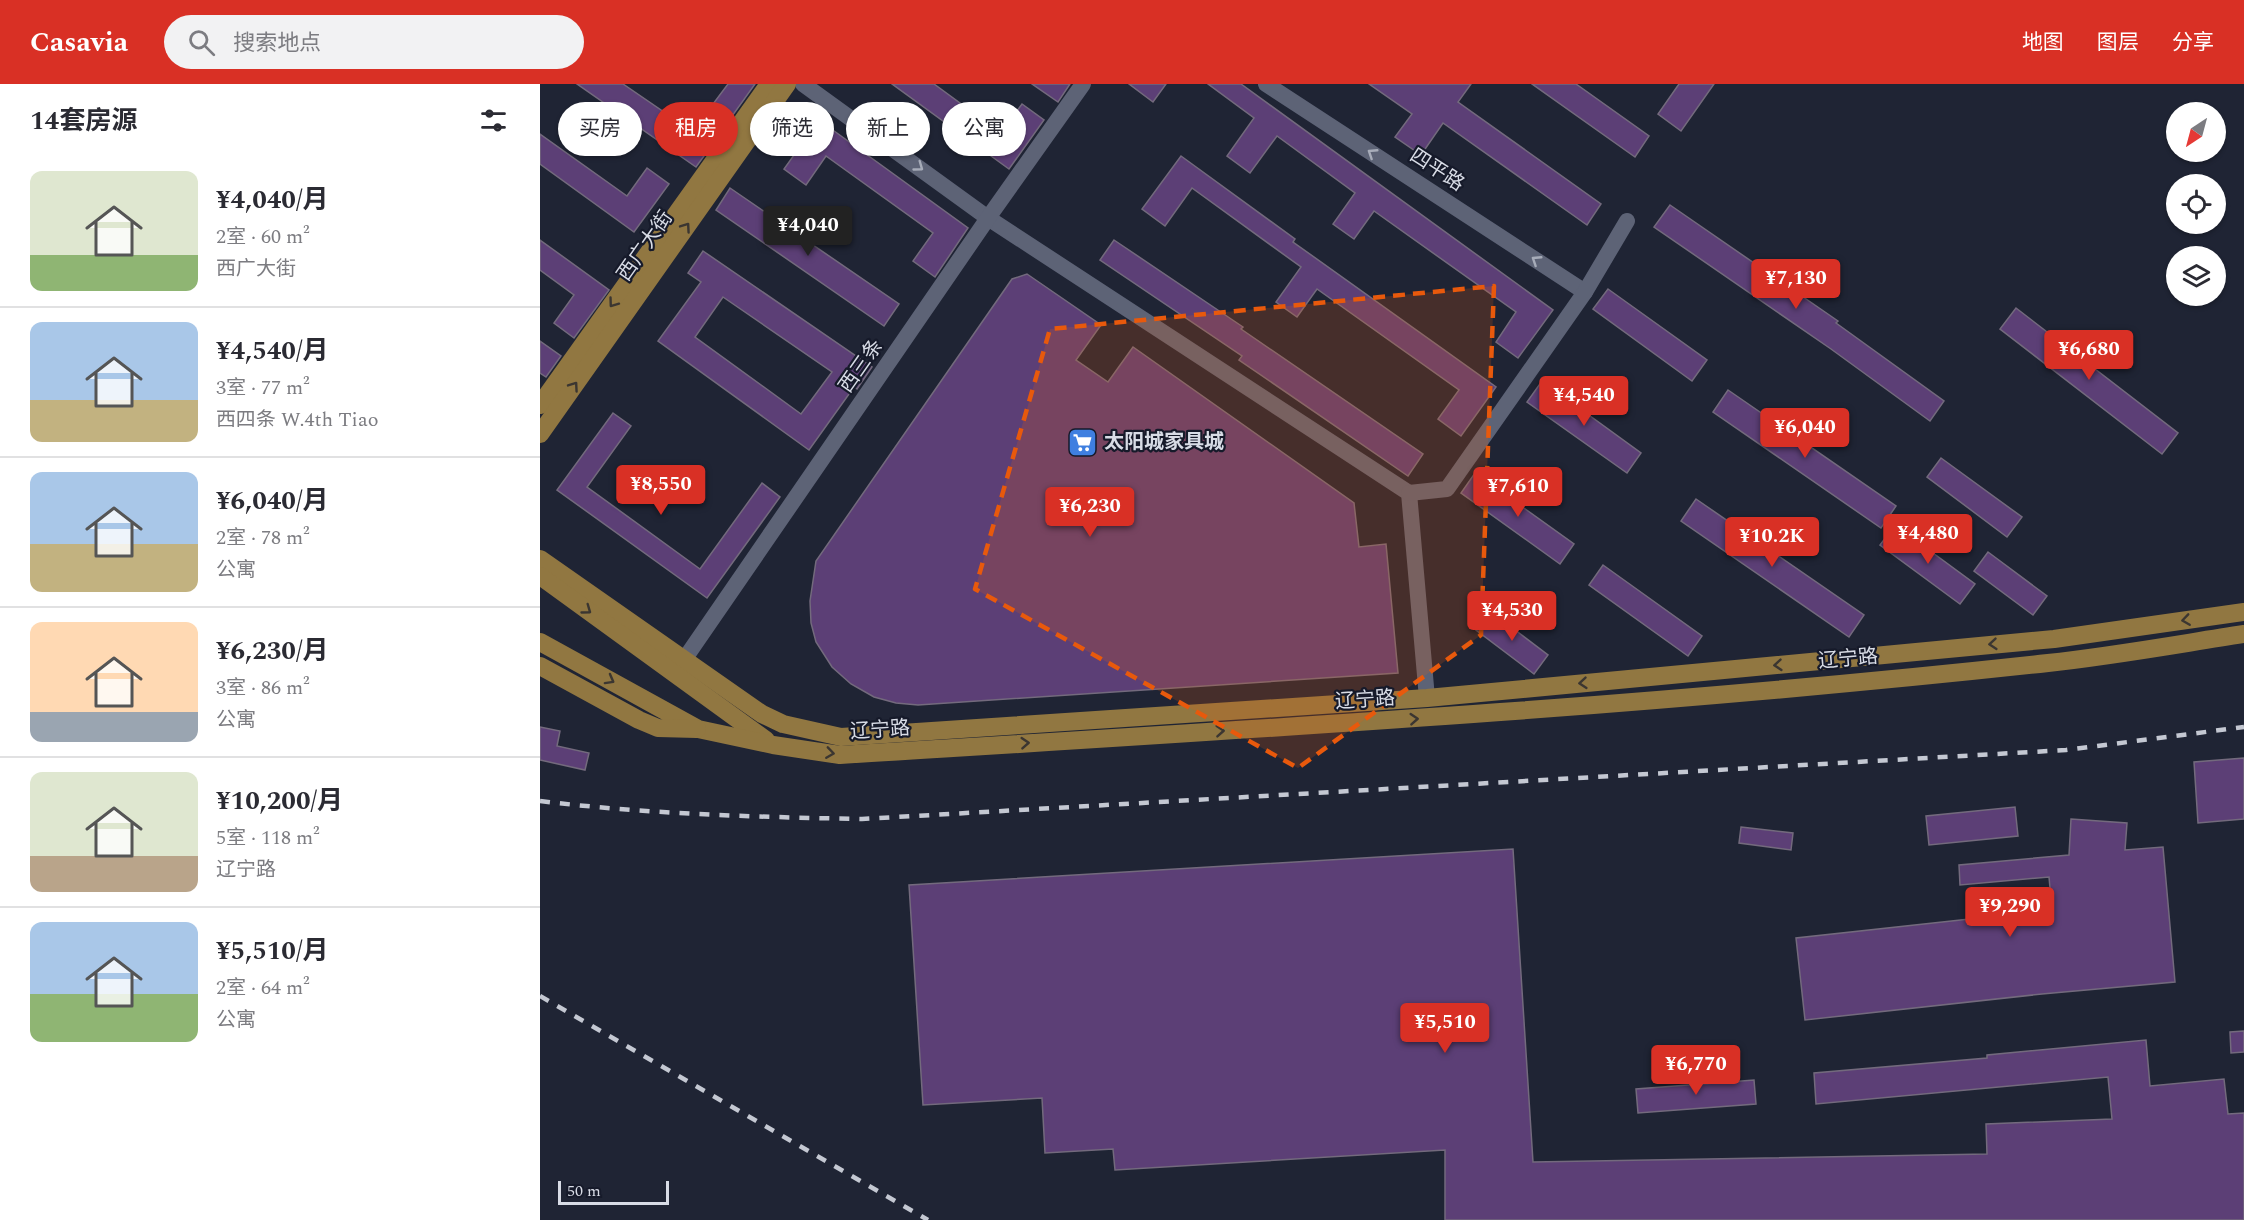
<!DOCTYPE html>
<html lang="zh">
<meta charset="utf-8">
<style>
body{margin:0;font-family:Spectral,"Noto Sans SC",serif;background:#f2f2f3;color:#2b2b33;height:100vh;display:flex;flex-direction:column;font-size:22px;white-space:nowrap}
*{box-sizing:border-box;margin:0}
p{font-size:20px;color:#7c7c81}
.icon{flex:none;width:33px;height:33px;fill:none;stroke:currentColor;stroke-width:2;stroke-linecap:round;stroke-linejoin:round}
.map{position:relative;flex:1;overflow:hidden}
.panel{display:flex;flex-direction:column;background:#fff;width:540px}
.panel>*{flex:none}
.banner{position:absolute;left:18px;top:18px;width:570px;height:54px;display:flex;gap:12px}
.needle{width:39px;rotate:216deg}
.controls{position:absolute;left:1626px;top:18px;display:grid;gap:12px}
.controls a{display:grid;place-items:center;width:60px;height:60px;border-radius:50%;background:#fff;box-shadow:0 2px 4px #0004;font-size:30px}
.scale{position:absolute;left:18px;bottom:15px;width:111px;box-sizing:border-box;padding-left:6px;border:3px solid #d8dce6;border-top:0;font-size:16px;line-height:21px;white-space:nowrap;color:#d8dce6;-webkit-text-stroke:4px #161a2a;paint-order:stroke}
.price{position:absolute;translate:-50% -51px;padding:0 14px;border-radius:6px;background:#d93025;color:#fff;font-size:20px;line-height:39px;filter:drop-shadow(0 2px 3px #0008)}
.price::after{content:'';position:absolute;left:50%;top:36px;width:18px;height:14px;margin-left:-9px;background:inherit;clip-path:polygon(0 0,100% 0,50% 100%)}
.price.selected{background:#222;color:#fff}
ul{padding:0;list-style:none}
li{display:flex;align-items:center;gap:18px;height:150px;padding:0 30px}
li+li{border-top:2px solid #e1e1e2}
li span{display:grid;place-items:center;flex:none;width:168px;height:120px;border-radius:12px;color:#555}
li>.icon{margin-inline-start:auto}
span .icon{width:72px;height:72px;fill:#fffc;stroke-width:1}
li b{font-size:26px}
h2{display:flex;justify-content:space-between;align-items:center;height:72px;padding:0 30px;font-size:26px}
.chip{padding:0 21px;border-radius:27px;background:#fff;box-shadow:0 2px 4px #0004;font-size:21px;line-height:54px}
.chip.selected{background:#d93025;color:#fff}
header{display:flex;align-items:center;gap:36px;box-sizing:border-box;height:84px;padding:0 30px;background:#d93025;color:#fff}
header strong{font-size:28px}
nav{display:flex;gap:33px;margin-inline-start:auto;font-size:21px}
.search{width:420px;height:54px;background:#f2f2f3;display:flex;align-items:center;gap:15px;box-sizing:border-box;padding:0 21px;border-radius:33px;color:#7c7c81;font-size:22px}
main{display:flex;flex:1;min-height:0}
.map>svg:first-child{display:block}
.building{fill:#5c3f76;stroke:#736a7d;stroke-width:1.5;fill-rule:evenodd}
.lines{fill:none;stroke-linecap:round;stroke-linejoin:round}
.minor{stroke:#5d6376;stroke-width:16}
.major{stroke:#917741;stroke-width:18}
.rail{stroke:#c4c8d2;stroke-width:4.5;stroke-dasharray:10 10;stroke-linecap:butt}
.oneway{stroke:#a7acb9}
.oneway2{stroke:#3b3631}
.marked{fill:#e8590c;fill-opacity:0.2;stroke:#e8590c;stroke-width:4.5;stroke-dasharray:12 8;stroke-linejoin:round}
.labels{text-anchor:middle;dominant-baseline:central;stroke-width:4.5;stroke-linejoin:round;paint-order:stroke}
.street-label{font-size:20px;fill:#d8dce6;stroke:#161a2a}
.poi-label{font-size:20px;font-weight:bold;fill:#d8dce6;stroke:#161a2a;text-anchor:start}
</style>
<header>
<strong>Casavia</strong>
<div class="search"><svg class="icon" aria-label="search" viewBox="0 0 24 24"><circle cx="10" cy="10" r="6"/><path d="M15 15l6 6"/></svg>搜索地点</div>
<nav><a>地图</a><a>图层</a><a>分享</a></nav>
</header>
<main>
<section class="panel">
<h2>14套房源<svg class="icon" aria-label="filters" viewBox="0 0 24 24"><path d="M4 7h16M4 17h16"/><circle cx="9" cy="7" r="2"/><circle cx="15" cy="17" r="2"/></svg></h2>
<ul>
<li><span style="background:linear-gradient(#dfe7d0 70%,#8fb573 0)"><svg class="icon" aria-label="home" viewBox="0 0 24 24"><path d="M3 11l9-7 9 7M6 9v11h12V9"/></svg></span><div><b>¥4,040/月</b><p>2室 · 60 m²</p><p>西广大街</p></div></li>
<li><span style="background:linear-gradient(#a9c7e8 65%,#c2b280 0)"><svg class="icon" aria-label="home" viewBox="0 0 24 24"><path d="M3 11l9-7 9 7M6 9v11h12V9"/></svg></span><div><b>¥4,540/月</b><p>3室 · 77 m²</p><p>西四条 W.4th Tiao</p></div></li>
<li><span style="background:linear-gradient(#a9c7e8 60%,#c2b280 0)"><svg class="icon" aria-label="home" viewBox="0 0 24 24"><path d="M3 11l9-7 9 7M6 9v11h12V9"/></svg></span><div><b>¥6,040/月</b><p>2室 · 78 m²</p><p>公寓</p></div></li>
<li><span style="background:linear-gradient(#ffd9b3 75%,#9aa5b1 0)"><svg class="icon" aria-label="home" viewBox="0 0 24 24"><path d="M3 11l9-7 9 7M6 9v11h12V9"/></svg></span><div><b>¥6,230/月</b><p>3室 · 86 m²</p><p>公寓</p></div></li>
<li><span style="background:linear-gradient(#dfe7d0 70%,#b9a48a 0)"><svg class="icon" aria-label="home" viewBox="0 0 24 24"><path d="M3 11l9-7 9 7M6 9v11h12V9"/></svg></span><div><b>¥10,200/月</b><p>5室 · 118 m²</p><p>辽宁路</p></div></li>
<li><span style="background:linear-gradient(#a9c7e8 60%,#8fb573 0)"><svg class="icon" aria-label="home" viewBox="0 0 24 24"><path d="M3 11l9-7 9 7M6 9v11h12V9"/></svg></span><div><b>¥5,510/月</b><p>2室 · 64 m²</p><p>公寓</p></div></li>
</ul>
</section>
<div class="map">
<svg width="1704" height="1136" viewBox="0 0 1704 1136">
<rect width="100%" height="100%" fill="#1f2434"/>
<!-- building -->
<g class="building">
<path d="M37,0H83L172,61L156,83Z"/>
<path d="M188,0H215L185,42L167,28Z"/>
<path d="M352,0H394L461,49L482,20L504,36L469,85Z"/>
<path d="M492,0H530L518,18Z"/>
<path d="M589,0H626L613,18Z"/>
<path d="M668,0H701L1013,226L978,274L956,258L976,228L834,127L814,155L793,140L815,109L737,52L710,89L687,72L714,34Z"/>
<path d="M829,0H931L918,18L1061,120L1047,141L903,39L881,71L855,53L872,30Z"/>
<path d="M992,0H1036L1109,52L1095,73Z"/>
<path d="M1139,0H1174L1141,47L1118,30Z"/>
<path d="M279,36L428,144L395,193L373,177L393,149L286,72L266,101L244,85Z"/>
<path d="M0,50L87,112L107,84L129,100L94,148L0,80Z"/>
<path d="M641,72L755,155L753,158L956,303L921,352L898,335L919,306L777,205L757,233L736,218L761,183L652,104L625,142L602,125Z"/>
<path d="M190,104L359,220L344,242L176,126Z"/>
<path d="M1130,121L1298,237L1296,239L1404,317L1390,337L1291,265L1114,143Z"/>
<path d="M0,156L69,206L34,254L14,239L34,211L0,186Z"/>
<path d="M574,156L703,243L701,245L883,370L868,392L699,276L702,272L560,176Z"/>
<path d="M163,167L332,283L317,305L314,303L269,366L118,257L161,198L148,189ZM183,213L292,288L261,330L155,253Z"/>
<path d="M487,190L561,241L536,276L568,298L593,263L814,419L819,463L846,460L858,589L378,621L356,619L334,613L311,600L292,583L276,558L271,539L270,517L276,477L472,195Z"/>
<path d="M1068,205L1167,276L1152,297L1053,225Z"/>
<path d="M1476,224L1638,349L1622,370L1460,245Z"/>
<path d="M0,257L21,272L6,293L0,289Z"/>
<path d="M1002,297L1101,369L1087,389L987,318Z"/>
<path d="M1188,306L1356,422L1341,444L1173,328Z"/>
<path d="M73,329L91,342L47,403L160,485L222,399L240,413L167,514L17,406Z"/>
<path d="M1401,374L1482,433L1467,453L1387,393Z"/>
<path d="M935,389L1034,460L1020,480L921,409Z"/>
<path d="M1156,415L1324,531L1309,553L1141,437Z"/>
<path d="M1355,441L1435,500L1420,520L1340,461Z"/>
<path d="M1448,468L1507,512L1493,531L1434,487Z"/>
<path d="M1063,481L1162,552L1148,572L1049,501Z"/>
<path d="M950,527L1008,571L994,590L936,546Z"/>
<path d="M0,643L20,647L17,662L49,669L45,686L0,676Z"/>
<path d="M1704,674V735L1658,739L1654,678Z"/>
<path d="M1475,723L1478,752L1389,761L1386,732Z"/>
<path d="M1531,735L1587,739L1585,766L1623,763L1635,898L1502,910L1265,936L1256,854L1512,826L1509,793L1420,801L1419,781L1529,771Z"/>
<path d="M1201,743L1253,749L1251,766L1199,759Z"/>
<path d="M973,765L993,1078L1447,1070L1446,1040L1572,1035L1568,993L1276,1020L1274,989L1447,974V971L1606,956L1610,1002L1684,995L1688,1030L1704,1029V1136H905V1066L575,1086L573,1065L505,1069L502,1014L383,1021L369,801Z"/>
<path d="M1704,947V968L1691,969L1690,948Z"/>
<path d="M1214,996L1216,1020L1098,1029L1096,1005Z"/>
</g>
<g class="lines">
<!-- minor -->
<g class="minor">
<path d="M263,0L448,134L869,409L887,614"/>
<path d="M726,0L1045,208"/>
<path d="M869,409L907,405L1045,208L1087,137"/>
<path d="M137,586L448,134L543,0"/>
</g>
<!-- major -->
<g class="major">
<path d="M0,321L229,0"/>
<path d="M0,350L247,0"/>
<path d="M0,475L222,630L243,640L301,653L887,614L1514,555L1704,528"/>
<path d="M0,492L226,656"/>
<path d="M0,558L158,645L233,661L300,671C703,646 1106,623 1508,579C1573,572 1639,560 1704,550"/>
<path d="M0,582L99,636L118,644L157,645"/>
</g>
<!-- rail -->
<g class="rail">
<path d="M0,717C107,730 214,733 322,735L1526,666L1704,643"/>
<path d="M0,912L388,1136"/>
</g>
</g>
<!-- one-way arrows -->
<defs><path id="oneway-chevron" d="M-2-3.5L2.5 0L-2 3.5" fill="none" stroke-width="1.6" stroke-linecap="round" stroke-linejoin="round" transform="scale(1.5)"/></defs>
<g class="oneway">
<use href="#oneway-chevron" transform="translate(832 69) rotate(-147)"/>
<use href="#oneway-chevron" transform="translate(379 83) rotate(36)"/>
<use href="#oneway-chevron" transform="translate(996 176) rotate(-147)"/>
</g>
<g class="oneway2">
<use href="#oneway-chevron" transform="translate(146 143) rotate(-55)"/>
<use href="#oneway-chevron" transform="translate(73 219) rotate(126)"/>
<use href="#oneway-chevron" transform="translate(34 302) rotate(-55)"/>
<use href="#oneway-chevron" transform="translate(47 526) rotate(36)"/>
<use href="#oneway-chevron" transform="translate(1646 536) rotate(172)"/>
<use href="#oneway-chevron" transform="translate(1453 560) rotate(175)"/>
<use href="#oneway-chevron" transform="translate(1238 581) rotate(175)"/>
<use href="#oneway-chevron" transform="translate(70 596) rotate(29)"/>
<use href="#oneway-chevron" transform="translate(1043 599) rotate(175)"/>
<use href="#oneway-chevron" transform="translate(874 635) rotate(-4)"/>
<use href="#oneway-chevron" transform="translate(680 647) rotate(-4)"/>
<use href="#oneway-chevron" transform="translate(485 659) rotate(-4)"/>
<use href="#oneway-chevron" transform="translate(290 669) rotate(8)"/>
</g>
<!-- marked area -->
<path class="marked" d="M954,202L941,551L758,684L435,505L510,245Z"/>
<!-- icons -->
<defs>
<symbol id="supermarket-square" viewBox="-11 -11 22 22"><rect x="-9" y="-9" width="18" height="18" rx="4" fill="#3f7fe0" stroke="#161a2a"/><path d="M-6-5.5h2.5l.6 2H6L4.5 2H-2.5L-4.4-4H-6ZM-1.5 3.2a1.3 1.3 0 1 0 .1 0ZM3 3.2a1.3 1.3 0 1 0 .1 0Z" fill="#fff"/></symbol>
</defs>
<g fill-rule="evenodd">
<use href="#supermarket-square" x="526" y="342" width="33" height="33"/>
</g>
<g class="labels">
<!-- street labels -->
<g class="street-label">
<text transform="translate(897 86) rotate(33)">四平路</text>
<text transform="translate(105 162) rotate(-55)">西广大街</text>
<text transform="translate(321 282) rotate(-55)">西三条</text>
<text transform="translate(1308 575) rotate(-5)">辽宁路</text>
<text transform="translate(825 616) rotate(-4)">辽宁路</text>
<text transform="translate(340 646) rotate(-4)">辽宁路</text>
</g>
<!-- poi labels -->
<g class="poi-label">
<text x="564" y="358">太阳城家具城</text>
</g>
</g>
</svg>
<div class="controls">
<a><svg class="needle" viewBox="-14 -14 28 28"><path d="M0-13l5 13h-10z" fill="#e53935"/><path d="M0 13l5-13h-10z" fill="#7c7c81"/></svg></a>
<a><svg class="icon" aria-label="locate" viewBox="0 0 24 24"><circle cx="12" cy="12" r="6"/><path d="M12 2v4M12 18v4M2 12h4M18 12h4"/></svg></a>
<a><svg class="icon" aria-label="layers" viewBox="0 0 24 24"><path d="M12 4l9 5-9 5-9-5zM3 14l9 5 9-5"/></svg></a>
</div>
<div class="scale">50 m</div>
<b class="price selected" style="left:268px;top:173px">¥4,040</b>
<b class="price" style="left:1256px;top:226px">¥7,130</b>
<b class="price" style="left:1549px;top:297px">¥6,680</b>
<b class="price" style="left:1044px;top:343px">¥4,540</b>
<b class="price" style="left:1265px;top:375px">¥6,040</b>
<b class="price" style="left:121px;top:432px">¥8,550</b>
<b class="price" style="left:978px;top:434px">¥7,610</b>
<b class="price" style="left:550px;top:454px">¥6,230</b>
<b class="price" style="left:1388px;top:481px">¥4,480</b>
<b class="price" style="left:1232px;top:484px">¥10.2K</b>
<b class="price" style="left:972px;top:558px">¥4,530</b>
<b class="price" style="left:1470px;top:854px">¥9,290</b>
<b class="price" style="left:905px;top:970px">¥5,510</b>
<b class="price" style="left:1156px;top:1012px">¥6,770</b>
<div class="banner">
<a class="chip">买房</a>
<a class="chip selected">租房</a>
<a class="chip">筛选</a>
<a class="chip">新上</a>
<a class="chip">公寓</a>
</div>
</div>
</main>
